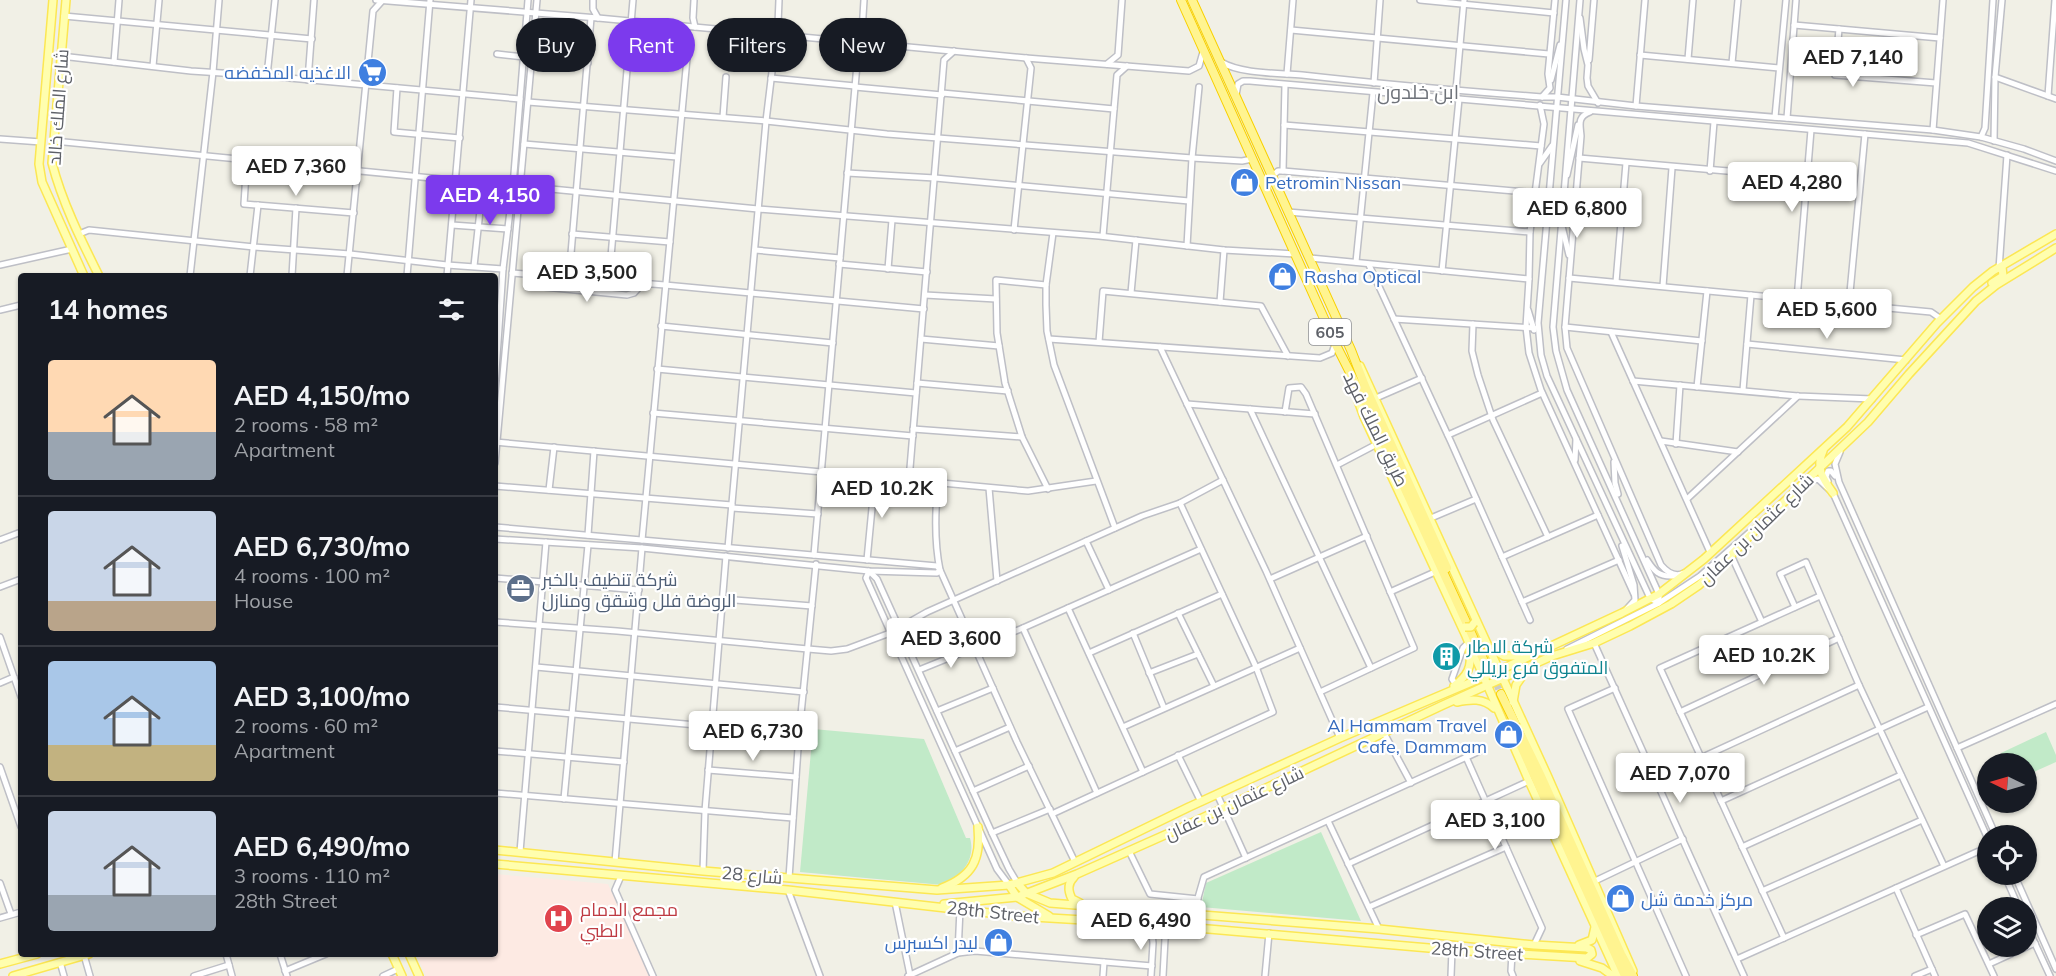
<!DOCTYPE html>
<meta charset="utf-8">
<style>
body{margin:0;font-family:Mulish,Cairo,sans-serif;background:#20242c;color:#f1f3f6;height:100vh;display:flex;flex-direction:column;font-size:22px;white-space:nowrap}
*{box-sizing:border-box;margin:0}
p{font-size:20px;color:#9ea1a6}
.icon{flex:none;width:33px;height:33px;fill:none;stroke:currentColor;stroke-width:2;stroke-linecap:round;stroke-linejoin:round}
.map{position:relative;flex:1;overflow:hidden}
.drawer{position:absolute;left:18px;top:273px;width:480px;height:684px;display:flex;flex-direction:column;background:#171b24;border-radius:6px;box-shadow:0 2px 4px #0004}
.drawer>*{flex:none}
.hud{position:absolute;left:516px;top:18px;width:570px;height:54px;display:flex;gap:12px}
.needle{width:39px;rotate:275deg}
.controls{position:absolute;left:1977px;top:753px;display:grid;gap:12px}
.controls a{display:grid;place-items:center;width:60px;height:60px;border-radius:50%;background:#171b24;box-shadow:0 2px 4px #0004;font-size:30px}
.price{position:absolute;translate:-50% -51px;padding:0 14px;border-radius:6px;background:#fff;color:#222;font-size:20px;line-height:39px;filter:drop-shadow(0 2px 3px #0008)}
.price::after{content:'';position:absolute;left:50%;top:36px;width:18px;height:14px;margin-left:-9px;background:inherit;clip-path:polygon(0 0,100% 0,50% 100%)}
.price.current{background:#7c3aed;color:#fff}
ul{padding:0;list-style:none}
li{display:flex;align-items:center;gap:18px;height:150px;padding:0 30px}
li+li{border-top:2px solid #363941}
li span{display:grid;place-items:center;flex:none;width:168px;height:120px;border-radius:6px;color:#555}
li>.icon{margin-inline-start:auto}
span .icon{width:72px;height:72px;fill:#fffc;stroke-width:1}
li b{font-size:26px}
h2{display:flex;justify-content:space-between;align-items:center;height:72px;padding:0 30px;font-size:26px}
.chip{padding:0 21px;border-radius:27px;background:#171b24;box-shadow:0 2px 4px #0004;font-size:21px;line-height:54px}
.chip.current{background:#7c3aed;color:#fff}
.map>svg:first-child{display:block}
.medical{fill:#fdeae3}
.green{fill:#c1eac8}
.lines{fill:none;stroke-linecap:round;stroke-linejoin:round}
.highway-tunnel{stroke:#ccccc6;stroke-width:8;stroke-dasharray:8 4;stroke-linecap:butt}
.minor-casing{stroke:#bebfc6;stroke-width:8}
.major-casing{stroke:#fce754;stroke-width:10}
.highway-casing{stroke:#f8d000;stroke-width:10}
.minor{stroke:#fff;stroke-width:5}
.major{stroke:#fffeae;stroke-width:7}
.highway{stroke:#fff490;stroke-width:8}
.major-bridge-casing{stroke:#fce754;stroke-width:10;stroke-linecap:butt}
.major-bridge{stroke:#fffeae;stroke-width:7}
.labels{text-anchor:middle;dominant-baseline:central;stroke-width:4.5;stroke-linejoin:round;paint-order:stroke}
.shield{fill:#fff;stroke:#8e9095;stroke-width:1.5}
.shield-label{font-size:16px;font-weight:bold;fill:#5e6168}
.shop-label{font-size:18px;fill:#366cbe;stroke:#fff;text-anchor:end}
.street-label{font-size:18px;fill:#5e6168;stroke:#fff}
.service-label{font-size:18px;fill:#4e5e75;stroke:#fff;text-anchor:start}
.culture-label{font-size:18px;fill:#0d838f;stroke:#fff;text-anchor:start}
.health-label{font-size:18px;fill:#be3a42;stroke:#fff;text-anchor:start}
.neighbourhood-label{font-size:20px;fill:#6f737a;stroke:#fff}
</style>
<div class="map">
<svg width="2056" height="976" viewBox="0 0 2056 976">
<rect width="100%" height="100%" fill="#f1f0e6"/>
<!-- medical -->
<path class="medical" d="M495,874L608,884L650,976H426L416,954H495Z"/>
<!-- green -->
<g class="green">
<path d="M813,729L924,739L966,838H970C976,859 962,876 943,885L800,872Z"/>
<path d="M2046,732L2056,755V762L2027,775L2026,764L2006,763L2001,753Z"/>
<path d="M1321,832L1361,921L1201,907L1206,883Z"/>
</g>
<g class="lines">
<!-- highway-tunnel -->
<path class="highway-tunnel" d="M1488,659L1501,694"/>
<defs>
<g id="minor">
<path d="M376,0L598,18L1026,58L1189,71L1199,66L1203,52"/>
<path d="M593,0V9L598,18"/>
<path d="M694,0L693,18L695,27"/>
<path d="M864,0L862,32L866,43"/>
<path d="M1420,0L1554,13"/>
<path d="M1566,0L1538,323L1541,355L1547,376L1650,598L1659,603L1700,576L1751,531"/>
<path d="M64,16L312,39"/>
<path d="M1580,18L1584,49L1588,65L1587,78L1588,86L1598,103"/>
<path d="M1794,25L1940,38"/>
<path d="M1839,29L1835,75L1936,83"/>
<path d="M1291,30L1549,54"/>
<path d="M771,34L778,24L779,0"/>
<path d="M497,54L524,57"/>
<path d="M1640,55L1779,68"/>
<path d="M61,56L191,71L267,76L520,99"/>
<path d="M531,57L588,63"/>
<path d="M1688,59L1693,0"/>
<path d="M1589,60L1594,0"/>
<path d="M114,62L119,0"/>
<path d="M1221,62C1241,74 1278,73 1302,75C1382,84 1462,91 1542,97H1557L1636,106L1933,130L1981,137L2024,149L2056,161"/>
<path d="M1732,63L1738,0"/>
<path d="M1107,64L1118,55L1122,0"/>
<path d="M153,66L159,0"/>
<path d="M1287,74L1293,0"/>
<path d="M267,76L275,0"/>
<path d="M1995,77L2056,99"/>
<path d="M771,78L855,86"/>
<path d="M308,80L314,0"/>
<path d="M1551,80L1560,45"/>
<path d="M1374,83L1380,0"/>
<path d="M855,87L942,95"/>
<path d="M397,88L394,132L460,138"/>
<path d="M1456,90L1464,0"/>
<path d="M942,93L1114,109"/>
<path d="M1236,95L1238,84L1243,81H1250L1968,143L2056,171"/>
<path d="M2048,96L2055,0"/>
<path d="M1542,97L1550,88L1548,74L1555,0"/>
<path d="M528,102L766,121L887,134L1192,158L1242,161L1252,159"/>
<path d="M1540,105L1544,124L1530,232L1529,279L1526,327L1529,353L1541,390L1634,594"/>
<path d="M1636,106L1645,0"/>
<path d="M1590,112C1577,117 1580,124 1581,136L1565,327L1567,348L1661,565C1667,572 1675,578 1684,573"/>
<path d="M723,117L726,77"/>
<path d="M1775,117L1786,0"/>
<path d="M1787,118L1796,0"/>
<path d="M1284,125L1541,146"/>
<path d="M1933,130L1943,0"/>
<path d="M1981,137L1985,128L1993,0"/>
<path d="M0,139L41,142"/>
<path d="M54,141L513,186L517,190L518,202"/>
<path d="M1994,141L1995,77L2002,0"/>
<path d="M524,144L677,157"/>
<path d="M1579,158L1807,178"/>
<path d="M1540,163L1552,146"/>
<path d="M1283,171L1285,85"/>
<path d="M1710,171L1714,122"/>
<path d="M246,173L244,204L354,213"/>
<path d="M847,173L935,178L1189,201"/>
<path d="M1567,175L1578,125"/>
<path d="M1272,176L1278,171H1283L1537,193"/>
<path d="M520,186L758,209L1099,236L1224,250L1295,254"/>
<path d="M520,187L537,0"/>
<path d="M1288,212L1530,232"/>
<path d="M452,225L508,229"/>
<path d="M1562,226L1569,255"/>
<path d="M1014,230L1031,68L1026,58"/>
<path d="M1053,233L1046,285V305L1047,331L1054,365L1115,528"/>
<path d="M79,234L89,230L254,247L350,254L447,265L503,269"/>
<path d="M572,234L670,242"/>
<path d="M1103,236L1117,75L1127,66"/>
<path d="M1187,246L1192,158L1199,87"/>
<path d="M755,250L840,258"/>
<path d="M1310,258L1529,279"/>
<path d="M1356,262L1373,93"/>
<path d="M839,264L927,272"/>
<path d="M0,265L72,249"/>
<path d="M1369,265L1451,442L1530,620"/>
<path d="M474,266L483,183"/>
<path d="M888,269L892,220"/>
<path d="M1999,269L2007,155"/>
<path d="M1442,271L1459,99"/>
<path d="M512,273L665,285L924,309"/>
<path d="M538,275L544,287L627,295L634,293L643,283"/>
<path d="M190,276L213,72L219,0"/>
<path d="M250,276L258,205"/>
<path d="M292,276L296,208"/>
<path d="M347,276L373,11L382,1"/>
<path d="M407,276L430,0"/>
<path d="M447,276L471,0"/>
<path d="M569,277L591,18"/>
<path d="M1569,278L1931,312L1941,319"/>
<path d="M609,280L633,0"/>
<path d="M1616,282L1626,163"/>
<path d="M1046,285L996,280L997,333L1005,383L1022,437L1048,489"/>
<path d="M1663,286L1672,168"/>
<path d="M1131,293L1136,240"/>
<path d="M925,295L996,299"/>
<path d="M1797,299L1811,130"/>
<path d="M1220,302L1224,250"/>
<path d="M1849,303L1865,134"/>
<path d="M0,310L21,305"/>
<path d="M1528,310L1534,330"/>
<path d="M1394,319L1534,328"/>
<path d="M1473,324L1472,351L1478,375L1493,420L1548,537"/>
<path d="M661,326L833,343"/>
<path d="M1565,327L1702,341"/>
<path d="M1611,332L1710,552"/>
<path d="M921,339L999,346"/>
<path d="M1049,339L1320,358L1332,353L1335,344"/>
<path d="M1099,342L1103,291L1261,306L1288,356"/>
<path d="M1747,344L1906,360"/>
<path d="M1160,347L1266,571L1340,738"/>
<path d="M657,369L916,393"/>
<path d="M1633,381L1798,396L1872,399"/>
<path d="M917,383L1008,391"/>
<path d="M495,386L503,269L513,186L528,0"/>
<path d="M1697,387L1707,291"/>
<path d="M1743,390L1751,295"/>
<path d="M1376,398L1422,378"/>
<path d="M1187,404L1315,414"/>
<path d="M1250,409L1371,668"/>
<path d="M1285,412L1289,388L1301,387L1306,394L1414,648L1320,692"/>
<path d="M653,413L913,436"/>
<path d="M913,429L1022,437"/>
<path d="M1448,435L1542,393"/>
<path d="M1661,441L1738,452"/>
<path d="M495,442L1028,491L1096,481"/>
<path d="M1676,444L1680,385"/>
<path d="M1840,452L1835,464L1839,482L1996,836"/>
<path d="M1575,460L1576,439"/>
<path d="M1614,462L1615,483L1618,494"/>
<path d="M495,463L519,199"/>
<path d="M1337,465L1377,444"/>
<path d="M909,480L944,60L954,51"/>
<path d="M1809,481L1818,479L1833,493L1988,839"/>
<path d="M1828,481L1826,477L1828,471H1831L1835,476"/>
<path d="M938,483C935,512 934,541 940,570L1017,742L1075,862"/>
<path d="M495,486L732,505"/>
<path d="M989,488L997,581"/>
<path d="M549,490L554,447"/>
<path d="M1687,499L1798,396"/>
<path d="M732,508L818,514"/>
<path d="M1431,518L1476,499"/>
<path d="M495,527L937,566L940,570L937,573L869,571L642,548L495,539"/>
<path d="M588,535L594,451"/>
<path d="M0,540L21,532"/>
<path d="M642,540L689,37L682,27"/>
<path d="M1086,541L1109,590"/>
<path d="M1622,546L1634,585L1635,600L1626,610"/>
<path d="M728,548L766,121L775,47L783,35"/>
<path d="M814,555L858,53L853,42"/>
<path d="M1731,555L1762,622"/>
<path d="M1502,557L1598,515"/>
<path d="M867,560L875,477"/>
<path d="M1647,560C1654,571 1659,577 1673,576"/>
<path d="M495,578L639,590"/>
<path d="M1270,579L1367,536"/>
<path d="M0,587L21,579"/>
<path d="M1390,592L1435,572"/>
<path d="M722,599L812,606"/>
<path d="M1522,602L1619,560"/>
<path d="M1795,607L1780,574L1806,562L1859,685L1944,866"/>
<path d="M1068,608L1143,772"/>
<path d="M1178,613L1214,686"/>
<path d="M495,622L617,631L808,649L831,651L847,649L890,633L927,612L1142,516L1180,503L1223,480"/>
<path d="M1023,628L1097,793"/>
<path d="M1133,633L1164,708"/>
<path d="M0,637L21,697"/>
<path d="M1594,643L1744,976"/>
<path d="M1567,649L1659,603V594L1567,390L1556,351L1553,327L1580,0"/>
<path d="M1089,653L1222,594"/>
<path d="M536,667L804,692"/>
<path d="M919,670L1023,628L1201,549"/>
<path d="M1149,673L1198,654"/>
<path d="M0,683L14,677"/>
<path d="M1456,685L1452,679L1463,648L1467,644"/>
<path d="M1615,688L1568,709L1686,976"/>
<path d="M495,707L799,734"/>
<path d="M937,711L993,688"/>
<path d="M1680,712L1839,638"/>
<path d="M1123,727L1300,648"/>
<path d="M1384,733L1411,783"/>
<path d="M1957,748L2056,704"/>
<path d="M495,751L624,762"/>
<path d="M955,751L1010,727"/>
<path d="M1178,755L1201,802"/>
<path d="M1466,757L1542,928L1534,945"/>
<path d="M0,767L21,827"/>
<path d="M708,770L796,777"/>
<path d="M1655,779L1859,685"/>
<path d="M973,791L1029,766"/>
<path d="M495,793L793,818"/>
<path d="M1217,794L1246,858"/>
<path d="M564,799L588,545"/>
<path d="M1721,801L1928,707"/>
<path d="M1052,814L1273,712L1256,667L1180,503"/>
<path d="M1328,821L1379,929"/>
<path d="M992,833L1050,809"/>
<path d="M1742,847L1901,775"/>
<path d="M1129,851L1150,894L1198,899"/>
<path d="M520,852L546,542"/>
<path d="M615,862L642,548"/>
<path d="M1348,864L1529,781"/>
<path d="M703,871L705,811L726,556"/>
<path d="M2004,874L2019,908"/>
<path d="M2014,874L2056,969"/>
<path d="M621,876L615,890L653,976"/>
<path d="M789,878L799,734L816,564"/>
<path d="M1595,881L1683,839"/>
<path d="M0,883L11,914"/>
<path d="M1009,885L997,869L866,578L869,571L877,579L992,833L1009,869L1018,884"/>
<path d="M1896,888L1935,976"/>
<path d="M788,890L820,976"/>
<path d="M1762,891L1922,820"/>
<path d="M895,902L910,975"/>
<path d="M1369,907L1506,847"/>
<path d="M1193,915L1204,877L1482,750"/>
<path d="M0,918L21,912"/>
<path d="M1151,924L1153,943L1151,976"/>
<path d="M2026,924L2050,976"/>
<path d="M1916,935L1965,914L1994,976"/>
<path d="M1784,938L1660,668L1820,596"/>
<path d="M958,953L960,909"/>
<path d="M1512,953L1511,971L1513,976"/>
<path d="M226,954L232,976"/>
<path d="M280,954L287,976"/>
<path d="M84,955L90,976"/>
<path d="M1737,959L1988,847"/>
<path d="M60,962L64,976"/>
<path d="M1989,964L2035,943"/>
<path d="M285,971L326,954"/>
<path d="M194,976L229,965"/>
<path d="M383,976L398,969"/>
<path d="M908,976L958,953L975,951L1152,966"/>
<path d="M1103,976L1104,962"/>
<path d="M1163,976L1165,939L1170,929L1177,927"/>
<path d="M1265,976L1269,933"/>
<path d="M1451,976L1452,950"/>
<path d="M1915,976L1932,969"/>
</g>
<g id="major">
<path d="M53,0L39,164L42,182L84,276"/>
<path d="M66,0L52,163C62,202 81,240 99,276"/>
<path d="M1992,283L2003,276L2002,267"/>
<path d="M1360,366L1548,777L1633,971"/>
<path d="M1349,376L1364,417L1466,636L1529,781L1618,976"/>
<path d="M1823,451C1815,468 1823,479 1833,493"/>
<path d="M1492,649L1504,656H1527"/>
<path d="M1454,686C1467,676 1473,667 1469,650"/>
<path d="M1457,702C1471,699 1483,698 1494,708"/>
<path d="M1513,702L1516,685L1525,672"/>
<path d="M495,850L703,871L937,890L1009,885L1053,873L1189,807L1340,738L1500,670L1622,613L1659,594L1704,559L1847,427L1937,323L1973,287L1993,271L2056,234"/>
<path d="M495,864L788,890L1016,916L1151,924L1452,950L1587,958L1592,954L1591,950L1587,948L1534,945L1379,929L1050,903L1026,893L1018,884"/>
<path d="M1074,877C1067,884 1068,891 1072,899L1080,903"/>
<path d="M1009,885L1017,897L1049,916"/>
<path d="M942,888C973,876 981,859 978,827"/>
<path d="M944,904L1017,897L1077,874L1185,826L1443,705L1552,656L1594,643L1630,626L1671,604L1699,585L1731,555L1764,521L1868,422L1909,374L1976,301L1996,285L2056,248"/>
<path d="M1579,945L1592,940L1595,927"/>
<path d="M392,954L402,976"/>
<path d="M409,954L419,976"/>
<path d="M1580,961L1602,968L1613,976"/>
<path d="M0,964L37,954"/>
<path d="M13,976L89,954"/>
</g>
<g id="highway">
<path d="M1181,0L1335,343L1365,402L1484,661"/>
<path d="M1192,0L1351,350L1365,386L1447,568"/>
<path d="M1501,694L1540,774L1621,954L1633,976"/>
<path d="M1516,735L1625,976"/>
</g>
</defs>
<!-- minor casing -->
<use href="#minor" class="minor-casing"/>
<!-- major casing -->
<use href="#major" class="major-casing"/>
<!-- highway casing -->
<use href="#highway" class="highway-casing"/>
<!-- minor -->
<use href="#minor" class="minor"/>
<!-- major -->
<use href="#major" class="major"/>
<!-- highway -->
<use href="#highway" class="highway"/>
<defs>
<g id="major-bridge">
<path d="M1465,627H1471L1474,623"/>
<path d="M1511,733L1514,729L1521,728"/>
</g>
</defs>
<!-- major-bridge casing -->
<use href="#major-bridge" class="major-bridge-casing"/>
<!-- major-bridge -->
<use href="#major-bridge" class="major-bridge"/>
</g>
<!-- icons -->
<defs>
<symbol id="supermarket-disc" viewBox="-11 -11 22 22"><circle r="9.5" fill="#3f7fe0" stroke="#fff"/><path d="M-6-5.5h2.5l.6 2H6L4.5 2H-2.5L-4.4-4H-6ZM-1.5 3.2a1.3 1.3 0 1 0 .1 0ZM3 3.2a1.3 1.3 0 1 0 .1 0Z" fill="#fff"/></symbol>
<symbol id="shop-disc" viewBox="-11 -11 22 22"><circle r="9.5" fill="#3f7fe0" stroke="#fff"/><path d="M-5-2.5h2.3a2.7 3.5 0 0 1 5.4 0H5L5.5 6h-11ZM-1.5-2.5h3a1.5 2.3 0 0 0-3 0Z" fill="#fff"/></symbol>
<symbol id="office-disc" viewBox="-11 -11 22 22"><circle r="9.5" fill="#5c6f8a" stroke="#fff"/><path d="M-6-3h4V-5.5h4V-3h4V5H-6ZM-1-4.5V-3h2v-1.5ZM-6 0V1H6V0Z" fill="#fff"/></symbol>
<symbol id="building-disc" viewBox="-11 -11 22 22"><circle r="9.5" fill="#0f9aa8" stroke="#fff"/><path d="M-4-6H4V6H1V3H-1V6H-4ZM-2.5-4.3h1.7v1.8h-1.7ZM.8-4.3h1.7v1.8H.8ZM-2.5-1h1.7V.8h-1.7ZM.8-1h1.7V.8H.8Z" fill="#fff"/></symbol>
<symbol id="hospital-disc" viewBox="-11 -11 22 22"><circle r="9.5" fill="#e0444e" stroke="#fff"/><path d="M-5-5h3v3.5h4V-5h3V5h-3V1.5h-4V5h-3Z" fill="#fff"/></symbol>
</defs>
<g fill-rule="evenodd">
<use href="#supermarket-disc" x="356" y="56" width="33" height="33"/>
<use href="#shop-disc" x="1228" y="166" width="33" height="33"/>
<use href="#shop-disc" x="1266" y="260" width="33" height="33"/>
<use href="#office-disc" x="504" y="572" width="33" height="33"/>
<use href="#building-disc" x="1430" y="640" width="33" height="33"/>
<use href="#shop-disc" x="1492" y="718" width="33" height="33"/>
<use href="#shop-disc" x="1604" y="882" width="33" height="33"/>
<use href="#hospital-disc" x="542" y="902" width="33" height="33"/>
<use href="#shop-disc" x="982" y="926" width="33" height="33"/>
</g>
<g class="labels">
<!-- shield labels -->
<rect class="shield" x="1309" y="319" width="42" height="26" rx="4.5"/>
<g class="shield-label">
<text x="1330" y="332">605</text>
</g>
<!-- shop labels -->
<g class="shop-label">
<text x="351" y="72">الاغذيه المخفضه</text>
<text x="1265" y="182" text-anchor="start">Petromin Nissan</text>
<text x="1304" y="276" text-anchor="start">Rasha Optical</text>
<text x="1487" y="725">Al Hammam Travel<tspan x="1487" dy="21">Cafe, Dammam</tspan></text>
<text x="1641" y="899" text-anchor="start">مركز خدمة شل</text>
<text x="978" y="942">ليدر اكسبرس</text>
</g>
<!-- street labels -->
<g class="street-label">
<text transform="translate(58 107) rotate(-86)">شارع الملك خالد</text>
<text transform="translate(1376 429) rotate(64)">طريق الملك فهد</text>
<text transform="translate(1756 529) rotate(-44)">شارع عثمان بن عفان</text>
<text transform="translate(1234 803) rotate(-25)">شارع عثمان بن عفان</text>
<text transform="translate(752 875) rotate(5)">شارع 28</text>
<text transform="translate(993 912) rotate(6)">28th Street</text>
<text transform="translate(1477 951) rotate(4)">28th Street</text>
</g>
<!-- service labels -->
<g class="service-label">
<text x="542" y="579">شركة تنظيف بالخبر<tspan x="542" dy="21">الروضة فلل وشقق ومنازل</tspan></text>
</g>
<!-- culture labels -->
<g class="culture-label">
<text x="1467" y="646">شركة الاطار<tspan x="1467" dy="21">المتفوق فرع بريللي</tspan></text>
</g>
<!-- health labels -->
<g class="health-label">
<text x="580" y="909">مجمع الدمام<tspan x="580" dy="21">الطبي</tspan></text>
</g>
<!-- neighbourhood labels -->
<g class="neighbourhood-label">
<text x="1418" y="91">ابن خلدون</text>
</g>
</g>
</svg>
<div class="controls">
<a><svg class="needle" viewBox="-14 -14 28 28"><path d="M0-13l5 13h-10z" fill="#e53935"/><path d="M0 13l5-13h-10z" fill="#9ea1a6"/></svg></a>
<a><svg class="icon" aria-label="locate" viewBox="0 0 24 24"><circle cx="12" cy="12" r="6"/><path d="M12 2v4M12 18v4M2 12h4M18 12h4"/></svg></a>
<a><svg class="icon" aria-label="layers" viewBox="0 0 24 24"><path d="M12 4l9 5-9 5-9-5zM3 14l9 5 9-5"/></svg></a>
</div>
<b class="price" style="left:1853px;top:88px">AED 7,140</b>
<b class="price" style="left:296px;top:197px">AED 7,360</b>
<b class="price" style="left:1792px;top:213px">AED 4,280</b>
<b class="price current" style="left:490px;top:226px">AED 4,150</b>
<b class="price" style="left:1577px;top:239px">AED 6,800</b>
<b class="price" style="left:587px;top:303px">AED 3,500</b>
<b class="price" style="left:1827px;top:340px">AED 5,600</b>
<b class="price" style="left:882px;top:519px">AED 10.2K</b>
<b class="price" style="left:951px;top:669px">AED 3,600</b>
<b class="price" style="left:1764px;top:686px">AED 10.2K</b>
<b class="price" style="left:753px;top:762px">AED 6,730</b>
<b class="price" style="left:1680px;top:804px">AED 7,070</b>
<b class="price" style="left:1495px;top:851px">AED 3,100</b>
<b class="price" style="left:1141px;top:951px">AED 6,490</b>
<div class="hud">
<a class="chip">Buy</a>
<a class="chip current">Rent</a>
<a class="chip">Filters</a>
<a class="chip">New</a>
</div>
<section class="drawer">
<h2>14 homes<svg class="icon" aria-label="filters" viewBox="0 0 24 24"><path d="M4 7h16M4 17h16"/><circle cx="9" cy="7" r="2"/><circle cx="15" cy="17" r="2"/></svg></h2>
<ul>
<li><span style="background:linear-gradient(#ffd9b3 60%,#9aa5b1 0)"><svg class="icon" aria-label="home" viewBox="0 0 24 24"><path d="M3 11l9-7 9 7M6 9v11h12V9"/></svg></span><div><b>AED 4,150/mo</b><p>2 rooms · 58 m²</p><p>Apartment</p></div></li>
<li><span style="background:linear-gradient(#c9d6e8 75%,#b9a48a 0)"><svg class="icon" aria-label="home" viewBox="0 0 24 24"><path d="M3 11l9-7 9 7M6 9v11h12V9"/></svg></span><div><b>AED 6,730/mo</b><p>4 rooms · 100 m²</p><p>House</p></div></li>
<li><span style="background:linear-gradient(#a9c7e8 70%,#c2b280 0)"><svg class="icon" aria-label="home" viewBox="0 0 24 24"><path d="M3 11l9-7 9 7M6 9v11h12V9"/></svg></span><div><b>AED 3,100/mo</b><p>2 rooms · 60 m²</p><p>Apartment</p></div></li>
<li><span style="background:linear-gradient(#c9d6e8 70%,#9aa5b1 0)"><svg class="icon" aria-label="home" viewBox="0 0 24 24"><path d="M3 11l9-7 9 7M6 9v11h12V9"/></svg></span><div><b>AED 6,490/mo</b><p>3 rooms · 110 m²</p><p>28th Street</p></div></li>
</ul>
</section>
</div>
